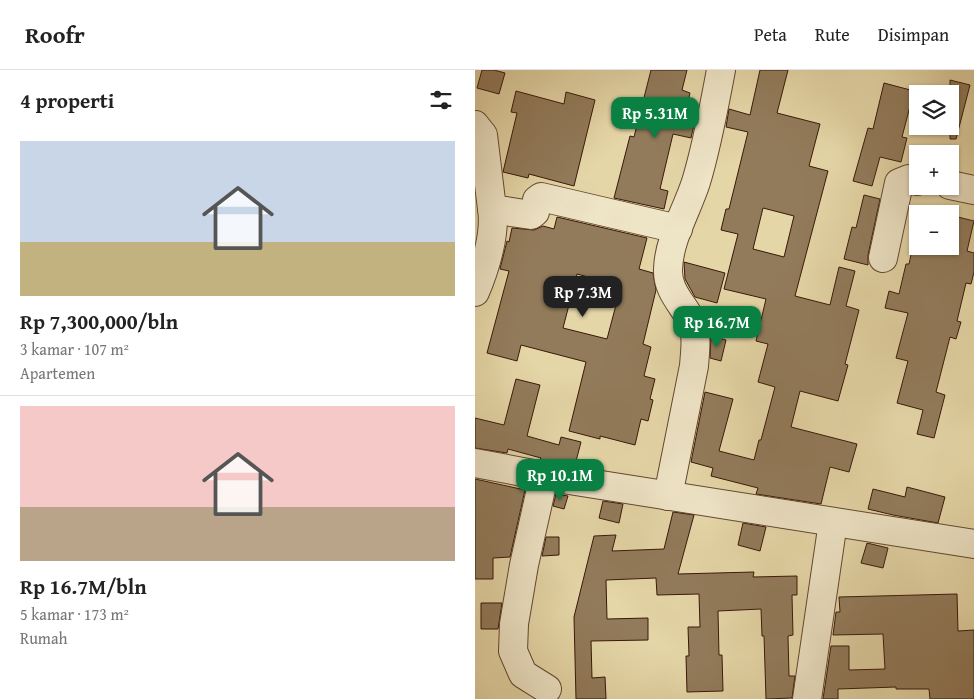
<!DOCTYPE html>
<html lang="id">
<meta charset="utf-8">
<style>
body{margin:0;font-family:"Gentium Book Plus",serif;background:#f2f2f2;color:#222;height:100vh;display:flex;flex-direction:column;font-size:19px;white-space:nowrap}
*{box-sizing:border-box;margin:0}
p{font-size:16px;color:#767676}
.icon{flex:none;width:28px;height:28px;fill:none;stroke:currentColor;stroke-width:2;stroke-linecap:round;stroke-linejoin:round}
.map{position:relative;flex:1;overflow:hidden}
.panel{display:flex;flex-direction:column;background:#fff;width:475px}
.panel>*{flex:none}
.tools{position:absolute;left:434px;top:15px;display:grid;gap:10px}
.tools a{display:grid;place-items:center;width:50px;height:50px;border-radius:0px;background:#fff;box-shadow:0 1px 4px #0004;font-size:25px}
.price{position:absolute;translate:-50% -42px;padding:0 11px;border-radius:10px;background:#0b8043;color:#fff;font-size:16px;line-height:32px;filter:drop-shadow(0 1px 2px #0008)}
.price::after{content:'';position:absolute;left:50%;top:30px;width:15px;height:11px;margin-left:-8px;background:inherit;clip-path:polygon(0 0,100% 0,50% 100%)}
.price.current{background:#222;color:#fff}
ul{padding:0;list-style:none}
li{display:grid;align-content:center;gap:10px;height:265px;padding:0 20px}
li+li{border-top:1px solid #e0e0e0}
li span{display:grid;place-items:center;height:155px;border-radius:0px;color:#555}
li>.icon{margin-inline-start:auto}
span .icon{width:90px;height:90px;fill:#fffc;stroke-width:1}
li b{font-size:21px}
h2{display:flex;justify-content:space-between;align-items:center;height:60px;padding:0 20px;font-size:21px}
header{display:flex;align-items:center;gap:30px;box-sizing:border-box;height:70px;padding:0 25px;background:#fff;border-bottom:1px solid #e0e0e0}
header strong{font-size:24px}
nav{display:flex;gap:28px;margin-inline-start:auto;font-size:18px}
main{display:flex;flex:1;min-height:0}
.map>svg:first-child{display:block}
.building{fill:#927b5b;stroke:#391809;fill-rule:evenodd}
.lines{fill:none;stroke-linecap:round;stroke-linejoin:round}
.minor-casing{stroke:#644830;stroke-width:30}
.minor{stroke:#eee4c6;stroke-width:28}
</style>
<header>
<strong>Roofr</strong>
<nav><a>Peta</a><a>Rute</a><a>Disimpan</a></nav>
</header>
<main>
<section class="panel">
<h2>4 properti<svg class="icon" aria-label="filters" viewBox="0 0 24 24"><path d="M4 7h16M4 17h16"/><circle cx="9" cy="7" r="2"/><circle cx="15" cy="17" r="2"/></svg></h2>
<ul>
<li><span style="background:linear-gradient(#c9d6e8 65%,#c2b280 0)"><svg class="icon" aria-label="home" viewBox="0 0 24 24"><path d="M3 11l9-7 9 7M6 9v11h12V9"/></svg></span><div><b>Rp 7,300,000/bln</b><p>3 kamar · 107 m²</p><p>Apartemen</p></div></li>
<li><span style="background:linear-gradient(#f6c9c9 65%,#b9a48a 0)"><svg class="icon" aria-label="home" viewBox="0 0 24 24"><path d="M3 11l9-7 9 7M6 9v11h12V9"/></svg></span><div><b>Rp 16.7M/bln</b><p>5 kamar · 173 m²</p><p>Rumah</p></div></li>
</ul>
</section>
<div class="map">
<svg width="499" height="629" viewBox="0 0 499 629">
<rect width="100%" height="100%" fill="#e5d6a7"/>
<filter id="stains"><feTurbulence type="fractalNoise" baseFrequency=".004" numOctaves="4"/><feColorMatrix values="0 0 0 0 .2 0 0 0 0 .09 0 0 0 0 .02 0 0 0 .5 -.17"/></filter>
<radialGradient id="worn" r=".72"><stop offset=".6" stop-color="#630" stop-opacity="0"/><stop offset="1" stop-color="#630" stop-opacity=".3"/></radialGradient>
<!-- building -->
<g class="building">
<path d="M7,0H19L30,3L24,24L2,18Z"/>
<path d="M176,0H212L207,20L215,23L210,44L221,46L216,68L198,64L185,119L193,121L189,139L139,128L155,66L159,67Z"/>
<path d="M285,0H313L302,43L345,54L334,96L353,101L320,226L355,235L364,197L380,201L371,236L384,240L370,294L373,295L363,331L325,321L316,357L382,374L374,402L355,397L346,434L281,424L283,418L236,406L238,398L216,392L230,322L258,329L244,381L279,390L284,370H286L300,317L283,312L293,274L281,271L291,229L249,219L263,164L246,160L251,139H254L273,62L251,57L254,39L275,45ZM288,138L319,146L309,187L278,179Z"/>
<path d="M475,10L495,15L481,69H475Z"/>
<path d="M409,13L439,21L427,67L432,68L426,92L405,87L397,116L378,111L393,58L398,59Z"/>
<path d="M41,21L89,34L91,22L120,30L99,116L54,104L53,108L28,102L42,43L36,42Z"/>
<path d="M389,125L405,129L393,185V195L369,189L377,157L381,158Z"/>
<path d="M475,145L499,151L492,181L499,183V202L496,214L491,213L482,251L486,252L481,269L475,267L461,322L470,325L459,368L442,364L448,340L422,333L433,291L421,288L433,243L410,238L414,221L424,224L431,194H434L438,176H475Z"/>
<path d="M82,147L172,168L164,199L178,203L181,220L168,274L176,277L169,306L180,309L175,329L178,330L173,351L166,349L160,375L125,366V369L94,361L111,292L46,275L42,291L12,283L34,201L25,199L32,171L34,172L37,158L59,160L68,156L79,159ZM102,204L146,216L132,269L88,258Z"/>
<path d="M209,192L250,203L242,233L220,227L210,209Z"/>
<path d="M236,266L251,270L246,291L235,288Z"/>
<path d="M41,309L65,315L52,366L84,375L86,367L106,372L100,395L65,389L66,388L33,379L32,383L0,378V348L29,355Z"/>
<path d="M0,409L50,420L35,487L18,488V509H0Z"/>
<path d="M432,417L470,427L463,453L418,445L393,439L398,419L430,427Z"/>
<path d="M81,424L93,426L89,439L78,436Z"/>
<path d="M128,431L148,434L144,453L124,448Z"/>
<path d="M198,442L219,445L203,504L279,502L278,507L322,506V525H317L318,565L313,566L314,606H320L317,628L291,629L289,566H287L286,539L243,541L244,585H247L248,621L212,622L211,586H214L213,557H225L224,524L182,525L181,508L131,510L132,549L173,548V570L116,571L117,608L130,607L131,629H101L99,547L119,466L141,465L137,481L189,479Z"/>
<path d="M268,453L291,457L285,481L263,475Z"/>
<path d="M71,467H84V485L67,486Z"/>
<path d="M392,473L413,478L408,498L386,493Z"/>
<path d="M482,524L483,561L499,560V629H455L454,619H421V617L363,619V629H348L356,576H374V600L410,599L408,564L358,565L361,542H365L364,527Z"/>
<path d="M6,533H27L23,559H6Z"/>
</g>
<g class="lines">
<defs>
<g id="minor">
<path d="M0,55L8,65L17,139L56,145L60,142L62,130L66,127L203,159"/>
<path d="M475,115L499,120"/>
<path d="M408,188L424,113L434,109L442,111"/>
<path d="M0,222C10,199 21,163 17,139"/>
<path d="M0,393L69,406L499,474"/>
<path d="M69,406L49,495L39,554L38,581L48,604L72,619"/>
<path d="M193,426L219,296C220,281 223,264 216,250C207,233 192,220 193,199C194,169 212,140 221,112C232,76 239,37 246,0"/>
<path d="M332,629L358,452"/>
</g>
</defs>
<!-- minor casing -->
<use href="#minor" class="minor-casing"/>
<!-- minor -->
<use href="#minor" class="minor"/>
</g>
<rect width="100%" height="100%" filter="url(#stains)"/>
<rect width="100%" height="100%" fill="url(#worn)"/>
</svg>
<div class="tools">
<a><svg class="icon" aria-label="layers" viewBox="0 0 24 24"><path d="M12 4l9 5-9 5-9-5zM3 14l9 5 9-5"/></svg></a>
<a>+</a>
<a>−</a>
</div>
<b class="price" style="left:180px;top:69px">Rp 5.31M</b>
<b class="price current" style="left:108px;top:248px">Rp 7.3M</b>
<b class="price" style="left:242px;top:278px">Rp 16.7M</b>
<b class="price" style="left:85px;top:431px">Rp 10.1M</b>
</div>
</main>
